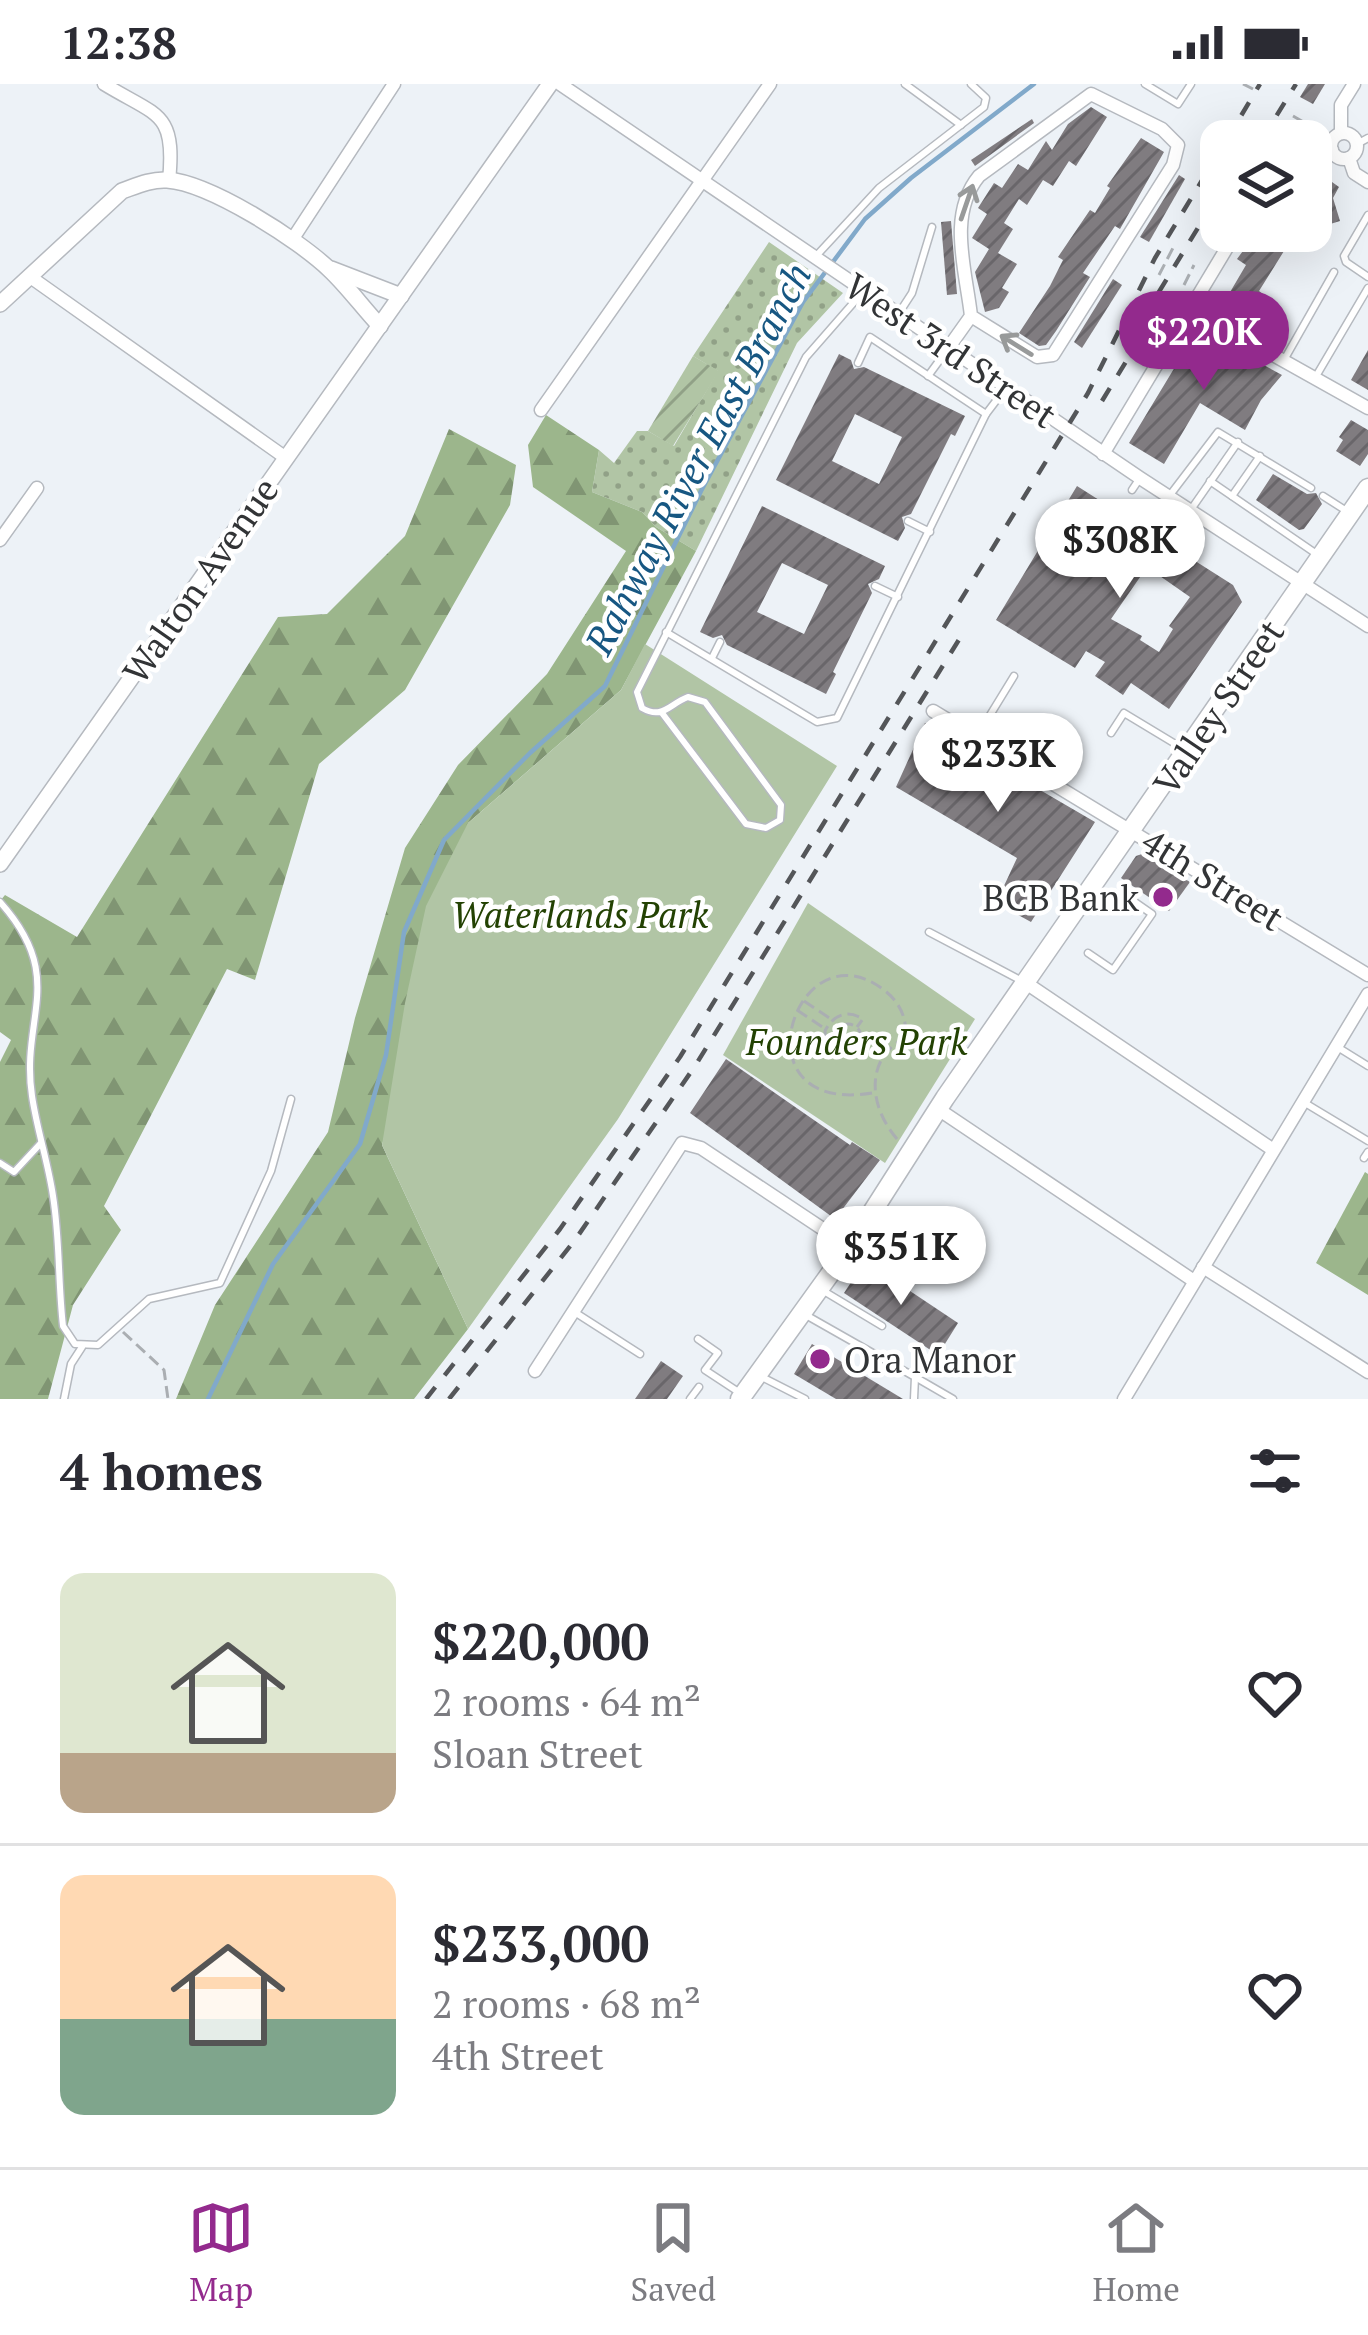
<!DOCTYPE html>
<meta charset="utf-8">
<style>
body{margin:0;font-family:"PT Serif",serif;background:#f7f7f7;color:#2b2b33;height:100vh;display:flex;flex-direction:column;font-size:45px;white-space:nowrap}
*{box-sizing:border-box;margin:0}
p{font-size:39px;color:#7c7c81}
.icon{flex:none;width:66px;height:66px;fill:none;stroke:currentColor;stroke-width:2;stroke-linecap:round;stroke-linejoin:round}
.map{position:relative;height:1315px;overflow:hidden}
.drawer{display:flex;flex-direction:column;background:#fff;flex:1}
.drawer>*{flex:none}
.controls{position:absolute;left:1200px;top:36px;display:grid;gap:24px}
.controls a{display:grid;place-items:center;width:132px;height:132px;border-radius:24px;background:#fff;box-shadow:0 12px 48px #0002;font-size:60px}
.price{position:absolute;translate:-50% -102px;padding:0 27px;border-radius:42px;background:#fff;color:#222;font-size:39px;line-height:78px;filter:drop-shadow(0 3px 6px #0008)}
.price::after{content:'';position:absolute;left:50%;top:72px;width:36px;height:27px;margin-left:-18px;background:inherit;clip-path:polygon(0 0,100% 0,50% 100%)}
.price.current{background:#932a8d;color:#fff}
ul{padding:0;list-style:none}
li{display:flex;align-items:center;gap:36px;height:300px;padding:0 60px}
li+li{border-top:3px solid #e1e1e2}
li span{display:grid;place-items:center;flex:none;width:336px;height:240px;border-radius:24px;color:#555}
li>.icon{margin-inline-start:auto}
span .icon{width:144px;height:144px;fill:#fffc;stroke-width:1}
li b{font-size:51px}
h2{display:flex;justify-content:space-between;align-items:center;height:144px;padding:0 60px;font-size:51px}
.status{display:flex;justify-content:space-between;align-items:center;height:84px;padding:0 60px;background:#fff;direction:ltr}
.status svg{height:33px;fill:currentColor}
.tabs{display:flex;justify-content:space-around;align-items:center;height:168px;border-top:3px solid #e1e1e2;background:#fff;font-size:33px;color:#7c7c81}
.tabs a{display:grid;justify-items:center;gap:6px}
.tabs .current{color:#932a8d}
.map>svg:first-child{display:block}
.grass{fill:url(#grass-dots)}
.forest{fill:url(#forest-firs)}
.park{fill:#b1c5a5}
.garden{fill:url(#garden-furrows)}
.lines{fill:none;stroke-linecap:round;stroke-linejoin:round}
.stream{stroke:#81a9ca;stroke-width:4.5}
.building{fill:url(#building-hatch);fill-rule:evenodd}
.service-casing{stroke:#b5b9bf;stroke-width:9}
.minor-casing{stroke:#b5b9bf;stroke-width:15}
.tertiary-casing{stroke:#b5b9bf;stroke-width:18}
.secondary-casing{stroke:#b5b9bf;stroke-width:21}
.path{stroke:#aaaeb2;stroke-width:3;stroke-dasharray:12 6;stroke-linecap:butt}
.service{stroke:#fff;stroke-width:6}
.minor{stroke:#fff;stroke-width:12}
.tertiary{stroke:#fff;stroke-width:15}
.secondary{stroke:#fff;stroke-width:18}
.rail{stroke:#545659;stroke-width:4.5;stroke-dasharray:15 15;stroke-linecap:butt}
.oneway{stroke:#989a9a}
.poi-dot{fill:#932a8d;stroke:#fff;stroke-width:4.5}
.labels{text-anchor:middle;dominant-baseline:central;stroke-width:9;stroke-linejoin:round;paint-order:stroke}
.street-label{font-size:36px;fill:#323436;stroke:#fff}
.poi-label{font-size:36px;fill:#323436;stroke:#fff;text-anchor:end}
.park-label{font-size:36px;font-style:italic;fill:#234203;stroke:#fff}
.water-label{font-size:39px;font-style:italic;fill:#175782;stroke:#fff}
</style>
<div class="status"><b>12:38</b><svg viewBox="0 0 49 12"><path d="M0 12V9h3v3zM5 12V6h3v6zM10 12V3h3v9zM15 12V0h3v12zM26 1h20v11H26zM47 4h2v5h-2z"/></svg></div>
<div class="map">
<svg width="1368" height="1315" viewBox="0 0 1368 1315">
<defs>
<pattern id="grass-dots" width="8" height="8" patternUnits="userSpaceOnUse" patternTransform="scale(3)"><rect width="8" height="8" fill="#b1c5a5"/><path d="M2 2h.1M6 6h.1" fill="none" stroke="#91a187" stroke-width="1.8" stroke-linecap="round"/></pattern>
<pattern id="forest-firs" width="22" height="20" patternUnits="userSpaceOnUse" patternTransform="scale(3)"><rect width="22" height="20" fill="#9cb68c"/><path d="M5 1l3.5 6h-7zM16 11l3.5 6h-7z" fill="#809573"/></pattern>
<pattern id="garden-furrows" width="10" height="10" patternUnits="userSpaceOnUse" patternTransform="scale(3)"><rect width="10" height="10" fill="#b1c5a5"/><path d="M-1 1l2-2M0 10L10 0M9 11l2-2" fill="none" stroke="#91a187"/></pattern>
<pattern id="building-hatch" width="6" height="6" patternUnits="userSpaceOnUse" patternTransform="scale(3)"><rect width="6" height="6" fill="#807c80"/><path d="M-1 1l2-2M0 6l6-6M5 7l2-2" fill="none" stroke="#69666a"/></pattern>
</defs>
<rect width="100%" height="100%" fill="#edf2f7"/>
<!-- grass -->
<path class="grass" d="M769,158L843,209L797,259L696,467L656,443L642,428L592,408L599,366L614,379L637,347H648L674,362L718,287L693,272Z"/>
<!-- forest -->
<g class="forest">
<path d="M546,331L599,366L592,408L642,428L656,443L696,467L621,606L468,739L382,1061L468,1245L414,1315H176L215,1221L328,1048L355,934L405,764L458,681L547,590L626,467L533,403L528,361Z"/>
<path d="M449,345L516,381L510,421L405,606L319,680L255,896L227,885L104,1122L121,1146L73,1221L48,1315H0V978L11,956L0,948V817L5,811L77,853L278,533L327,530L405,452Z"/>
<path d="M1365,1088L1368,1090V1211L1316,1179Z"/>
</g>
<!-- park -->
<g class="park">
<path d="M645,560L837,682L618,1035L468,1245L382,1061L405,919L426,822L468,739L621,606Z"/>
<path d="M808,819L975,935L885,1079L723,971Z"/>
</g>
<!-- garden -->
<path class="garden" d="M693,272L719,287L673,362L648,347Z"/>
<g class="lines">
<!-- stream -->
<path class="stream" d="M208,1315L273,1180L360,1060L386,971L404,848L444,756L530,669L605,602L701,407L803,218L865,135L911,94L1034,0"/>
</g>
<!-- building -->
<g class="building">
<path d="M1308,0H1325L1313,20L1300,13Z"/>
<path d="M1091,23L1107,33L1076,82L1069,77L1053,102L1043,96L1027,121L1019,115L1004,139L1013,145L998,169L1017,180L1002,204L1009,208L999,224L985,228L975,188L989,165L972,154L987,130L978,124L994,99L1002,104L1018,80L1028,86L1046,57L1052,66L1068,40Z"/>
<path d="M1032,35L1034,39L975,82L971,76Z"/>
<path d="M1141,54L1164,68L1120,145L1115,142L1083,189L1090,193L1056,247L1046,261L1039,262L1019,249L1050,202L1063,176L1058,173L1090,126L1095,129L1110,104L1107,102Z"/>
<path d="M1179,91L1185,95L1149,158L1140,153Z"/>
<path d="M1332,98L1339,103L1333,114L1340,137L1311,146V112L1322,109Z"/>
<path d="M951,137L957,210L947,211L941,138Z"/>
<path d="M1269,147L1289,159L1259,207L1281,223L1273,237L1261,230L1259,234L1226,215L1246,181L1237,175L1254,152L1260,155Z"/>
<path d="M1113,195L1122,201L1082,264L1074,258Z"/>
<path d="M1198,245L1282,291L1261,316L1245,346L1200,319L1164,380L1129,359Z"/>
<path d="M1368,266V306L1351,296Z"/>
<path d="M839,270L851,276L854,285L864,283L965,332L955,352L951,350L911,430L902,433L905,444L898,457L776,396ZM855,330L902,353L879,400L832,377Z"/>
<path d="M1351,336L1368,346V370L1360,382L1336,367L1343,356L1339,353Z"/>
<path d="M1273,390L1307,410L1316,409L1322,420L1304,445L1299,446L1256,416Z"/>
<path d="M1077,402L1233,501L1242,518L1169,625L1131,599L1123,611L1095,592L1105,578L1086,567L1075,584L996,536ZM1147,483L1190,513L1169,542L1173,545L1159,568L1140,556L1142,552L1111,535Z"/>
<path d="M762,422L885,482L879,495L868,500L872,509L833,588L836,590L826,610L727,561L722,551L713,554L700,548ZM782,479L828,501L804,550L757,528Z"/>
<path d="M925,639L1095,738L1031,838L996,819L1017,774L896,703Z"/>
<path d="M1142,770L1190,798L1169,827L1121,794L1136,772Z"/>
<path d="M726,975L850,1061L852,1058L880,1076L835,1135L690,1029Z"/>
<path d="M865,1177L958,1239L938,1271L844,1209Z"/>
<path d="M812,1260L903,1315H836L794,1290Z"/>
<path d="M661,1277L683,1292L667,1315H635Z"/>
</g>
<g class="lines">
<defs>
<g id="service">
<path d="M905,0L961,41"/>
<path d="M1145,0L1178,20L1191,0"/>
<path d="M1357,60L1368,54"/>
<path d="M1368,131L1344,172L1346,178L1368,193"/>
<path d="M817,171L879,104L984,23L986,14L971,0"/>
<path d="M899,229L912,209L932,143"/>
<path d="M1284,276L1334,188"/>
<path d="M858,279L870,253L986,330"/>
<path d="M928,292L947,266"/>
<path d="M1315,294L1368,204"/>
<path d="M1210,397L1318,471"/>
<path d="M1132,406L1140,394"/>
<path d="M1170,411L1218,348L1311,404"/>
<path d="M1232,412L1260,372"/>
<path d="M1323,412L1345,426"/>
<path d="M1192,424L1238,358"/>
<path d="M908,437L930,448"/>
<path d="M875,502L898,513"/>
<path d="M666,548L817,638L837,634L986,330L1005,305"/>
<path d="M712,574L720,558"/>
<path d="M662,629L746,740L766,744L780,736L781,721L705,618L688,613C669,620 663,636 642,624L637,608L806,273L862,209"/>
<path d="M1111,649L1124,629L1182,664"/>
<path d="M976,654L1014,592"/>
<path d="M0,818C68,894 20,933 32,1012C37,1046 48,1078 53,1112C60,1156 58,1199 63,1242L75,1260L98,1261L149,1215L220,1199L271,1087L291,1015"/>
<path d="M929,848L1022,897"/>
<path d="M1088,869L1113,886L1152,830L1129,814"/>
<path d="M1339,964L1368,982"/>
<path d="M1305,1019L1368,1057"/>
<path d="M1364,1074L1368,1068"/>
<path d="M0,1079L14,1088L41,1059"/>
<path d="M822,1206L882,1242"/>
<path d="M576,1229L640,1270"/>
<path d="M804,1230L915,1293L914,1315"/>
<path d="M698,1255L718,1269L705,1286L740,1309"/>
<path d="M760,1292L805,1315"/>
<path d="M915,1293L953,1315"/>
<path d="M64,1315L71,1280L82,1263"/>
<path d="M690,1315L699,1303"/>
</g>
<g id="minor">
<path d="M104,0C158,33 176,27 169,97"/>
<path d="M560,0L1140,394L1368,542"/>
<circle cx="1344" cy="62" r="13"/>
<path d="M1341,49V21L1354,0"/>
<path d="M1311,74L1332,66"/>
<path d="M1349,74L1354,89L1368,98"/>
<path d="M292,156L394,0"/>
<path d="M29,192L286,374"/>
<path d="M1191,225L1368,324"/>
<path d="M949,263L971,232C966,186 947,131 979,92L1091,10L1162,45L1178,61L1173,81L1053,271L1037,273L971,232"/>
<path d="M541,326L770,0"/>
<path d="M1103,370L1237,147"/>
<path d="M0,456L37,404"/>
<path d="M933,627L1368,891"/>
<path d="M1026,899L1272,1065"/>
<path d="M938,1025L1194,1197"/>
<path d="M1203,1183L1368,1288"/>
<path d="M535,1287L682,1059L701,1064L850,1163"/>
<path d="M1124,1315L1368,910"/>
</g>
<g id="tertiary">
<path d="M331,185L401,212"/>
<path d="M0,220L122,107C136,102 151,95 167,96C210,99 299,156 330,186C348,203 363,224 380,242"/>
<path d="M0,780L550,0"/>
</g>
<path id="secondary" d="M740,1315L853,1158L945,1014L1368,404"/>
</defs>
<!-- service casing -->
<use href="#service" class="service-casing"/>
<!-- minor casing -->
<use href="#minor" class="minor-casing"/>
<!-- tertiary casing -->
<use href="#tertiary" class="tertiary-casing"/>
<!-- secondary casing -->
<use href="#secondary" class="secondary-casing"/>
<!-- path -->
<g class="path">
<path d="M1243,0L1253,5"/>
<path d="M1293,32L1328,52"/>
<path d="M1159,191L1175,160"/>
<path d="M1184,201L1194,181"/>
<path d="M804,917L831,935"/>
<path d="M797,926L824,944"/>
<circle cx="848" cy="953" r="13"/>
<path d="M859,960L880,974"/>
<path d="M843,964L838,974L826,959L825,947C833,931 847,925 863,935L857,943"/>
<path d="M872,1009C732,1032 796,838 884,906C901,919 907,935 906,956"/>
<path d="M897,1055C845,993 893,924 965,961"/>
<path d="M123,1248L164,1286L168,1315"/>
</g>
<!-- service -->
<use href="#service" class="service"/>
<!-- minor -->
<use href="#minor" class="minor"/>
<!-- tertiary -->
<use href="#tertiary" class="tertiary"/>
<!-- secondary -->
<use href="#secondary" class="secondary"/>
<!-- rail -->
<g class="rail">
<path d="M1226,57L1260,0"/>
<path d="M1261,57L1296,0"/>
<path d="M1143,234L1221,106"/>
<path d="M1102,317L1158,225"/>
<path d="M426,1315L560,1145L680,973L1088,309L1155,174L1221,65"/>
<path d="M449,1315L575,1156L695,982L960,554"/>
</g>
</g>
<!-- one-way arrows -->
<defs><path id="oneway-shaft" d="M-6 0H5M1.5-3L5.5 0L1.5 3" fill="none" stroke-width="1.6" stroke-linecap="round" stroke-linejoin="round" transform="scale(3)"/></defs>
<g class="oneway">
<use href="#oneway-shaft" transform="translate(967 118) rotate(-71)"/>
<use href="#oneway-shaft" transform="translate(1016 261) rotate(-148)"/>
</g>
<!-- markers -->
<g class="poi-dot">
<circle cx="1163" cy="813" r="12"/>
<circle cx="820" cy="1275" r="12"/>
</g>
<g class="labels">
<!-- street labels -->
<g class="street-label">
<text transform="translate(951 266) rotate(34)">West 3rd Street</text>
<text transform="translate(200 496) rotate(-55)">Walton Avenue</text>
<text transform="translate(1218 623) rotate(-56)">Valley Street</text>
<text transform="translate(1213 795) rotate(32)">4th Street</text>
</g>
<!-- poi labels -->
<g class="poi-label">
<text x="1139" y="813">BCB Bank</text>
<text x="844" y="1275" text-anchor="start">Ora Manor</text>
</g>
<!-- park labels -->
<g class="park-label">
<text x="580" y="830">Waterlands Park</text>
<text x="857" y="957">Founders Park</text>
</g>
<!-- water labels -->
<g class="water-label">
<text transform="translate(697 374) rotate(-62)">Rahway River East Branch</text>
</g>
</g>
</svg>
<div class="controls">
<a><svg class="icon" aria-label="layers" viewBox="0 0 24 24"><path d="M12 4l9 5-9 5-9-5zM3 14l9 5 9-5"/></svg></a>
</div>
<b class="price current" style="left:1204px;top:309px">$220K</b>
<b class="price" style="left:1120px;top:517px">$308K</b>
<b class="price" style="left:998px;top:731px">$233K</b>
<b class="price" style="left:901px;top:1224px">$351K</b>
</div>
<section class="drawer">
<h2>4 homes<svg class="icon" aria-label="filters" viewBox="0 0 24 24"><path d="M4 7h16M4 17h16"/><circle cx="9" cy="7" r="2"/><circle cx="15" cy="17" r="2"/></svg></h2>
<ul>
<li><span style="background:linear-gradient(#dfe7d0 75%,#b9a48a 0)"><svg class="icon" aria-label="home" viewBox="0 0 24 24"><path d="M3 11l9-7 9 7M6 9v11h12V9"/></svg></span><div><b>$220,000</b><p>2 rooms · 64 m²</p><p>Sloan Street</p></div><svg class="icon" aria-label="heart" viewBox="0 0 24 24"><path d="M12 20l-8-8c-3-5 5-10 8-4 3-6 11-1 8 4z"/></svg></li>
<li><span style="background:linear-gradient(#ffd9b3 60%,#7fa58c 0)"><svg class="icon" aria-label="home" viewBox="0 0 24 24"><path d="M3 11l9-7 9 7M6 9v11h12V9"/></svg></span><div><b>$233,000</b><p>2 rooms · 68 m²</p><p>4th Street</p></div><svg class="icon" aria-label="heart" viewBox="0 0 24 24"><path d="M12 20l-8-8c-3-5 5-10 8-4 3-6 11-1 8 4z"/></svg></li>
</ul>
</section>
<nav class="tabs">
<a class="current"><svg class="icon" aria-label="map" viewBox="0 0 24 24"><path d="M3 6l6-2 6 2 6-2v14l-6 2-6-2-6 2zM9 4v14M15 6v14"/></svg>Map</a>
<a><svg class="icon" aria-label="saved" viewBox="0 0 24 24"><path d="M7 4h10v16l-5-4-5 4z"/></svg>Saved</a>
<a><svg class="icon" aria-label="home" viewBox="0 0 24 24"><path d="M3 11l9-7 9 7M6 9v11h12V9"/></svg>Home</a>
</nav>
